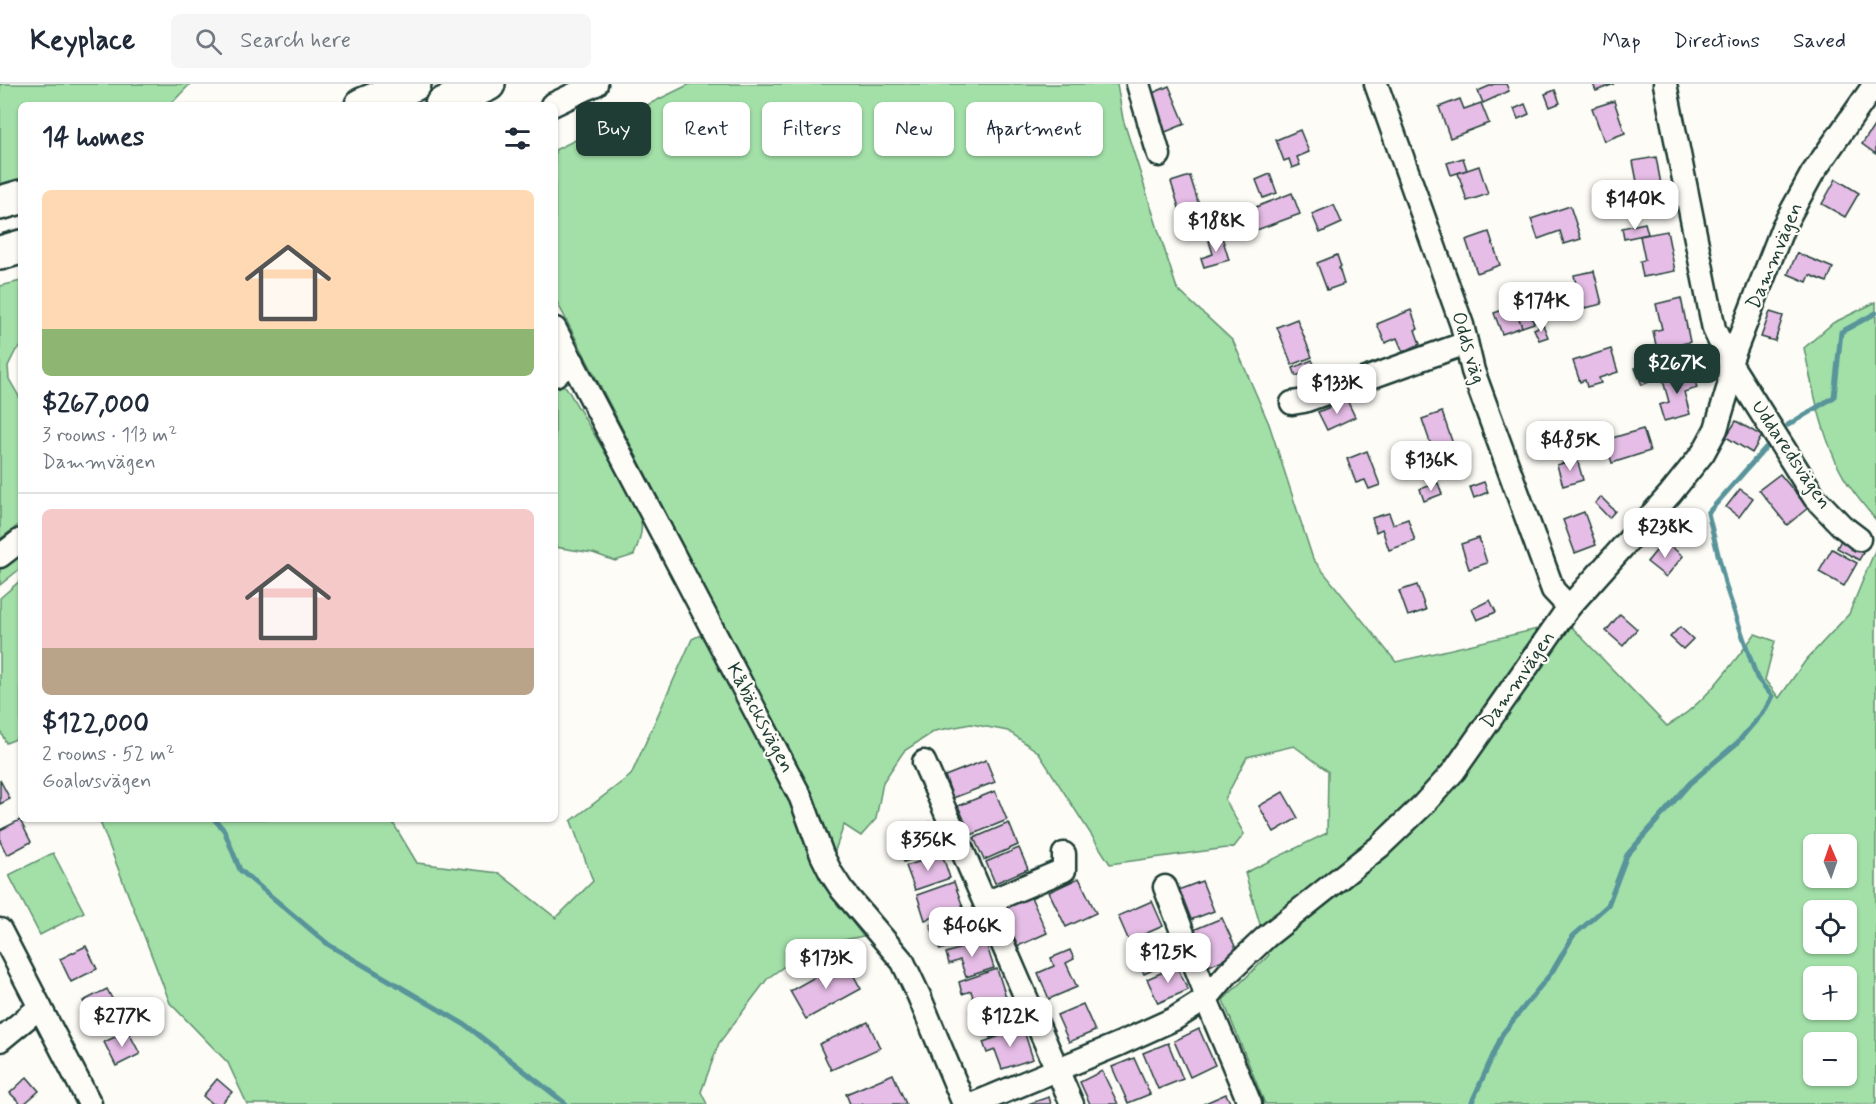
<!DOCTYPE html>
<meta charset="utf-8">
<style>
body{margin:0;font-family:Mynerve,sans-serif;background:#f6f6f7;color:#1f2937;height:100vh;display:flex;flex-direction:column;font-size:22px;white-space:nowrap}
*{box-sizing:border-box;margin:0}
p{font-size:20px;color:#747a83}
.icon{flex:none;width:33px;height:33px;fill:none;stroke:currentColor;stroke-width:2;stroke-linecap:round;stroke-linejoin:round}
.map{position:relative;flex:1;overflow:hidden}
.drawer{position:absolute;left:18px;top:18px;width:540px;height:720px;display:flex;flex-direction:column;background:#fff;border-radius:9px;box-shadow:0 2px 4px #0004}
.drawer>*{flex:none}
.banner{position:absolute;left:576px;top:18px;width:570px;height:54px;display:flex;gap:12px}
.needle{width:39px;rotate:358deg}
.buttons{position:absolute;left:1803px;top:750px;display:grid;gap:12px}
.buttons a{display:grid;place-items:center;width:54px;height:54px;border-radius:9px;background:#fff;box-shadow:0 2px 4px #0004;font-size:30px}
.price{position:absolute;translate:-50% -51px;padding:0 14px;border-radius:12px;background:#fff;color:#222;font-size:20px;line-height:39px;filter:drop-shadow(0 2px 3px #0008)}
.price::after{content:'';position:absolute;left:50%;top:36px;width:18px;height:14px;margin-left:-9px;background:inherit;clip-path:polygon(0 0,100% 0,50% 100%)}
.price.on{background:#1f3d34;color:#fff}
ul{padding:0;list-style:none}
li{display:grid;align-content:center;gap:12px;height:318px;padding:0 24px}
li+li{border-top:2px solid #e0e1e3}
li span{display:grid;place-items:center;height:186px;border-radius:9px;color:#555}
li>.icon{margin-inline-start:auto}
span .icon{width:108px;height:108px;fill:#fffc;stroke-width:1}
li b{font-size:26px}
h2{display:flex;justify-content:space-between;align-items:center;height:72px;padding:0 24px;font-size:26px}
.pill{padding:0 21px;border-radius:9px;background:#fff;box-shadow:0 2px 4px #0004;font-size:21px;line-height:54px}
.pill.on{background:#1f3d34;color:#fff}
header{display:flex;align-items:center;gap:36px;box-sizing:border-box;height:84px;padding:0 30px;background:#fff;border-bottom:2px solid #e0e1e3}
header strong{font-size:28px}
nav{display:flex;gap:33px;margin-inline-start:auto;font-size:21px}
.search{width:420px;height:54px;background:#f6f6f7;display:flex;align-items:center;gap:15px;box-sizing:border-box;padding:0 21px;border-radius:9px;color:#747a83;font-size:22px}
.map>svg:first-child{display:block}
.green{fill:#a2e0a8;stroke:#608e6e;stroke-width:1.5;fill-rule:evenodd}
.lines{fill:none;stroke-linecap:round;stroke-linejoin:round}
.stream{stroke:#59949a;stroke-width:5}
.building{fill:#e5bde6;stroke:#1f3d34;stroke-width:1.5}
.minor-casing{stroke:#1f3d34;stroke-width:27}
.highway-casing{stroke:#1f3d34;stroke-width:38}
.minor{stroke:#fdfcf7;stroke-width:22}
.highway{stroke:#fdfcf7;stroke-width:33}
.labels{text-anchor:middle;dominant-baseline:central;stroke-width:4.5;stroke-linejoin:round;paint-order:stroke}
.street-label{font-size:20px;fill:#1f3d34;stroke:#fdfcf7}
</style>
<header>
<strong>Keyplace</strong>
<div class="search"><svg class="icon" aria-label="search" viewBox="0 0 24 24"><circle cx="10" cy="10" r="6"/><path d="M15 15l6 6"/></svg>Search here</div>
<nav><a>Map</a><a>Directions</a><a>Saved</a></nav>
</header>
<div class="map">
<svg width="1876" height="1020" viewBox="0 0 1876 1020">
<rect width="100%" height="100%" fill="#fdfcf7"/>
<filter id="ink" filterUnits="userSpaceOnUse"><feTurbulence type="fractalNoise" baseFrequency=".0167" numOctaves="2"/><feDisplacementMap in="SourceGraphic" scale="12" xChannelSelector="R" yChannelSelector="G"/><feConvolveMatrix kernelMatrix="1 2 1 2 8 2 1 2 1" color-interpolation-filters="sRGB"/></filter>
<g filter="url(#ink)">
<!-- green -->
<g class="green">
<path d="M0,0H190L170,21H21V103L0,106Z"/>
<path d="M690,0H1117L1123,35L1177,205L1233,257L1269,340L1313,475L1396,578L1567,538L1667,642C1705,620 1728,585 1755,550L1775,557L1765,596L1779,614L1806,576L1849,530L1876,464V1020H1265L1223,916L1269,871L1245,789L1327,749L1328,687L1294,662L1247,673L1225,715L1244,750L1234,763L1110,780L1038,668L1008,647L971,640L935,647L904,667L883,698L876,735L861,752L844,741L823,801L863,852L811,863L768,894L719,959L701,1008L707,1020H247L228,979L170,919L99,735H392L393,739L417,779L499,789L556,834L593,797L571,737L631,691L692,555L723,540L555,214V66ZM1814,760H1846V794H1814ZM1814,826H1846V860H1814ZM1814,892H1846V926H1814ZM1814,958H1846V992H1814Z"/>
<path d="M21,197V263L16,266L8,282L9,295L21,316V439L0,455V202Z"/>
<path d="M1876,218V436C1861,418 1845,399 1836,378C1820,342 1812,302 1804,264L1833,239Z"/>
<path d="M558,299L566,303L634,417C645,440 643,448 634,471L615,477L593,469L555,463V302Z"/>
<path d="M21,471V484L0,501V486Z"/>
<path d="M21,496V653L6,659L0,646V514Z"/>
<path d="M53,769L84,828L40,851L9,791Z"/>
</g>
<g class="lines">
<!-- stream -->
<g class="stream">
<path d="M1788,341L1834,313L1841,248L1876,229"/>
<path d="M214,735L224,746L240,786L329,861L467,942L566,1020"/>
<path d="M1471,1020L1503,949L1552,888L1573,852L1608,821L1627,771L1690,699L1737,659L1765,626L1772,612L1757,594L1726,503L1708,429L1768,361"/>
</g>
</g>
<!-- building -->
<g class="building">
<path d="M1494,0H1506L1509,7L1483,19L1478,7Z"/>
<path d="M1593,0H1614L1596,7Z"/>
<path d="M1169,2L1185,40L1163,49L1148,11Z"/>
<path d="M1555,6L1560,19L1550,23L1545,10Z"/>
<path d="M1460,15L1464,25L1481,19L1489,39L1450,54L1439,23Z"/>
<path d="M1614,17L1625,49L1604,57L1592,24Z"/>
<path d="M1525,20L1529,30L1518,35L1514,25Z"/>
<path d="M1876,39V70L1862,60Z"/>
<path d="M1300,46L1309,68L1297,73L1300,81L1292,84L1289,75L1284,77L1276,56Z"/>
<path d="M1656,73L1664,117L1624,125L1620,107L1638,103L1633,77Z"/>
<path d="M1463,74L1467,86L1451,91L1447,79Z"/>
<path d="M1479,82L1488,110L1467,117L1458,89Z"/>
<path d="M1270,90L1277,109L1263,114L1256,96Z"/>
<path d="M1190,92L1199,121L1180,127L1171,98Z"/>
<path d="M1836,95L1859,109L1845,133L1822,120Z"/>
<path d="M1292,109L1300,130L1251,148L1243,128Z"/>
<path d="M1334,121L1342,139L1320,149L1312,130Z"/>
<path d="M1570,122L1581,155L1564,160L1560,147L1538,155L1531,135Z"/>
<path d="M1645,139L1648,150L1624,155L1622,144Z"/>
<path d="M1667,147L1675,187L1643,193L1640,177L1645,176L1640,152Z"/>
<path d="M1489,148L1500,181L1477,189L1466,156Z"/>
<path d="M1222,153L1229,176L1204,183L1201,174L1213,170L1209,157Z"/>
<path d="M1797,169L1833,184L1827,198L1810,191L1807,198L1788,190Z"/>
<path d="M1337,171L1341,183L1339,184L1344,200L1327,206L1317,179Z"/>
<path d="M1594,187L1602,220L1581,225L1574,191Z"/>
<path d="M1681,214L1690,258L1657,266L1653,247L1662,245L1656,220Z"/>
<path d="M1526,220L1534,239L1522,243L1515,225Z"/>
<path d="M1514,222L1522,243L1502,250L1494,229Z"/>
<path d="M1411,226L1418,245L1415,246L1420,260L1403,268L1397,254L1385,259L1377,240Z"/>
<path d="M1770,228L1783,232L1775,257L1761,253Z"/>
<path d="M1297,235L1312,273L1292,281L1277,243Z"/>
<path d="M1543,241L1548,253L1539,256L1534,245Z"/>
<path d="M1611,265L1618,288L1599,294L1601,299L1587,303L1585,296L1580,298L1573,277Z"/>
<path d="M1312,276L1316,284L1296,292L1293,284Z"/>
<path d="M1643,280L1651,297L1642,301L1635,284Z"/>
<path d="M1693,288L1697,304L1684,308L1690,330L1664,337L1659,321L1669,318L1662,293L1677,289L1678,292Z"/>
<path d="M1347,316L1355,333L1327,346L1318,328Z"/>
<path d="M1442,328L1453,360L1433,367L1422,335Z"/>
<path d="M1736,337L1762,352L1752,369L1726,353Z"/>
<path d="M1643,345L1650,367L1612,379L1605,356Z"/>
<path d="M1367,367L1380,401L1369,405L1365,396L1356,399L1347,375Z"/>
<path d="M1577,375L1583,396L1563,402L1557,381Z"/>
<path d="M1780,390L1808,424L1787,441L1759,406Z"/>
<path d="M1484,398L1488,408L1474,414L1470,403Z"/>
<path d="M1438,399L1442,410L1424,417L1420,405Z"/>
<path d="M1740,405L1753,414L1739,433L1726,423Z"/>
<path d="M1601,413L1615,427L1609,434L1595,419Z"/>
<path d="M1584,428L1596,461L1575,469L1563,436Z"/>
<path d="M1389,429L1393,440L1408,435L1415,457L1389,466L1382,445L1376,448L1372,434Z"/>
<path d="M1479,454L1487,479L1469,485L1461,460Z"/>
<path d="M1841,456L1863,469L1859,476L1837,464Z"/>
<path d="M1664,457L1683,472L1666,493L1647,478Z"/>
<path d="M1832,465L1857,479L1844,502L1819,488Z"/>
<path d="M1417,501L1426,526L1408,532L1399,507Z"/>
<path d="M1490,516L1496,528L1477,536L1472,525Z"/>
<path d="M1620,530L1637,545L1623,562L1606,547Z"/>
<path d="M1680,543L1693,555L1683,565L1670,553Z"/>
<path d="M986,676L995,698L953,714L945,692Z"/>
<path d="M0,696L10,715L0,720Z"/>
<path d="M995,707L1007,736L971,751L958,722Z"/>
<path d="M1283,708L1298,734L1274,748L1259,722Z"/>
<path d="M20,736L31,758L7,771L0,757V746Z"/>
<path d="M930,738L940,765L904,778L894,751Z"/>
<path d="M1009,739L1018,761L984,776L974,754Z"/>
<path d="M1019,764L1028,785L995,799L986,778Z"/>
<path d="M942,770L950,794L915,806L906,782Z"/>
<path d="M1079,794L1096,829L1066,843L1049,808Z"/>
<path d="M1202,797L1214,827L1185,838L1173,808Z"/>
<path d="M954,798L963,823L925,836L917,811Z"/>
<path d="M1031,813L1047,849L1018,862L1002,825Z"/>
<path d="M1152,817L1163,842L1129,857L1118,832Z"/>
<path d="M967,827L977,852L940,866L930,841Z"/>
<path d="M1222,834L1238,869L1207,883L1191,847Z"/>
<path d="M1165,853L1175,876L1144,890L1134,867Z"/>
<path d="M985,856L994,884L966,893L960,876L949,880L946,869Z"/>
<path d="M86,862L97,885L71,898L60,875Z"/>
<path d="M1070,866L1074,875L1066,879L1077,903L1049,915L1038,889L1054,882L1051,874Z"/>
<path d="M845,876L861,905L806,935L790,907Z"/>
<path d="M1177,882L1188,906L1158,919L1147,895Z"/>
<path d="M997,885L1006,913L976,923L971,907L962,910L959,898Z"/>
<path d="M107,905L119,928L95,941L83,917Z"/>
<path d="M1009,914L1020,944L990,954L984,937L974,940L970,928Z"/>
<path d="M1083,920L1095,947L1069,958L1057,931Z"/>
<path d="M868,938L880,964L831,986L819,960Z"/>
<path d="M1023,944L1033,975L1002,985L995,966L987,969L983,958Z"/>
<path d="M1199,945L1215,981L1190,993L1174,957Z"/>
<path d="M128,947L140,970L116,982L104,958Z"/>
<path d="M1168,959L1183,995L1158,1005L1143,969Z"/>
<path d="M1134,974L1150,1010L1128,1019L1112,983Z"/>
<path d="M1102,987L1118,1020H1090L1080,998Z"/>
<path d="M893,990L906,1020H850L846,1010Z"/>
<path d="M27,993L39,1007L24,1020H21L10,1009Z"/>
<path d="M217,995L232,1008L221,1020H212L203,1012Z"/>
<path d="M1226,1010L1231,1020H1203Z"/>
<path d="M1049,1013L1051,1020H1028Z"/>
</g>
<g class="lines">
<defs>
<g id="minor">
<path d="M1138,0L1159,71"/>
<path d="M1376,0L1462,241L1473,287L1553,506L1569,523"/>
<path d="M1665,0L1714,245L1730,279L1815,414L1842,442L1859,455"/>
<path d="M552,21L596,0"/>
<path d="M555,245L801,714L822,771L831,789L842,806L903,878L919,912L964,1020"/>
<path d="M555,291L573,278"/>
<path d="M1292,319L1304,317L1466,259"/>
<path d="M0,472L21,456"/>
<path d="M924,678L1072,1020"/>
<path d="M1165,803L1203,902L1206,915L1250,1020"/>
<path d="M986,819L1064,786V770"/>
<path d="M0,846L90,1020"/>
<path d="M0,956L40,923"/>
<path d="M974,1020L1119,960L1174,935L1206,915L1228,889L1266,853L1379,763L1423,721L1454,687L1569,523L1670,410L1703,369L1716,345L1729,302L1730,279L1783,143L1812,90L1875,0"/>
</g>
<g id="highway">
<path d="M362,21L414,0"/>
<path d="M442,21L488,0"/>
<path d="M0,119L21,113"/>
<path d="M0,169L21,163"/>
</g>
</defs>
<!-- minor casing -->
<use href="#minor" class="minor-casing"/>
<!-- highway casing -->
<use href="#highway" class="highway-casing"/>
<!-- minor -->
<use href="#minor" class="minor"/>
<!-- highway -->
<use href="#highway" class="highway"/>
</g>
</g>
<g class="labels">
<!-- street labels -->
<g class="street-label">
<text transform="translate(1775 172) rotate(-67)">Dammvägen</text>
<text transform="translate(1468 264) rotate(73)">Odds väg</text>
<text transform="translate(1791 371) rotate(56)">Uddaredsvägen</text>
<text transform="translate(1518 596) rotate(-55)">Dammvägen</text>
<text transform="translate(760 634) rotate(62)">Kåbäcksvägen</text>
</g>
</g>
</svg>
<div class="buttons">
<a><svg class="needle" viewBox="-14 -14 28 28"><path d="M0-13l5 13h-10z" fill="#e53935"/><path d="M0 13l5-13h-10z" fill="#747a83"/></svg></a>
<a><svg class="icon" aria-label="locate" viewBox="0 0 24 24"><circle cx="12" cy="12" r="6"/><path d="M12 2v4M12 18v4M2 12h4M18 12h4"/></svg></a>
<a>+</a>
<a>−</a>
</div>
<b class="price" style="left:1635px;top:147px">$140K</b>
<b class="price" style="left:1216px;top:169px">$188K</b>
<b class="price" style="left:1541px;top:249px">$174K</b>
<b class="price on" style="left:1677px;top:311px">$267K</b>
<b class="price" style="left:1337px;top:331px">$133K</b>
<b class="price" style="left:1570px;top:388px">$485K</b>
<b class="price" style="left:1431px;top:408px">$136K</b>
<b class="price" style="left:1665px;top:475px">$238K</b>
<b class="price" style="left:928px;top:788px">$356K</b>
<b class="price" style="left:972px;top:874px">$406K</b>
<b class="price" style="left:1168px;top:900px">$125K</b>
<b class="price" style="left:826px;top:906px">$173K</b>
<b class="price" style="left:122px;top:964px">$277K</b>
<b class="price" style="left:1010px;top:964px">$122K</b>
<div class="banner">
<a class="pill on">Buy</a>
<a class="pill">Rent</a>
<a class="pill">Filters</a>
<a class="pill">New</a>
<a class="pill">Apartment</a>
</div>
<section class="drawer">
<h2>14 homes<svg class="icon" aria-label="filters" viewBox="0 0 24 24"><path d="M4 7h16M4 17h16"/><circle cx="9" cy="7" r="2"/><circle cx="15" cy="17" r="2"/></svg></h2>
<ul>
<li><span style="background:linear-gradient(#ffd9b3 75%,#8fb573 0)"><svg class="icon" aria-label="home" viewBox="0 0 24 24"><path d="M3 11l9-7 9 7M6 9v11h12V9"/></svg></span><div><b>$267,000</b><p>3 rooms · 113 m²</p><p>Dammvägen</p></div></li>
<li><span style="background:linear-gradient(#f6c9c9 75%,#b9a48a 0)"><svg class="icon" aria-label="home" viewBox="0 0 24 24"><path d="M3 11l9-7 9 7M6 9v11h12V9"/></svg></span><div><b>$122,000</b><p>2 rooms · 52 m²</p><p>Goalovsvägen</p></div></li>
</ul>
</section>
</div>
